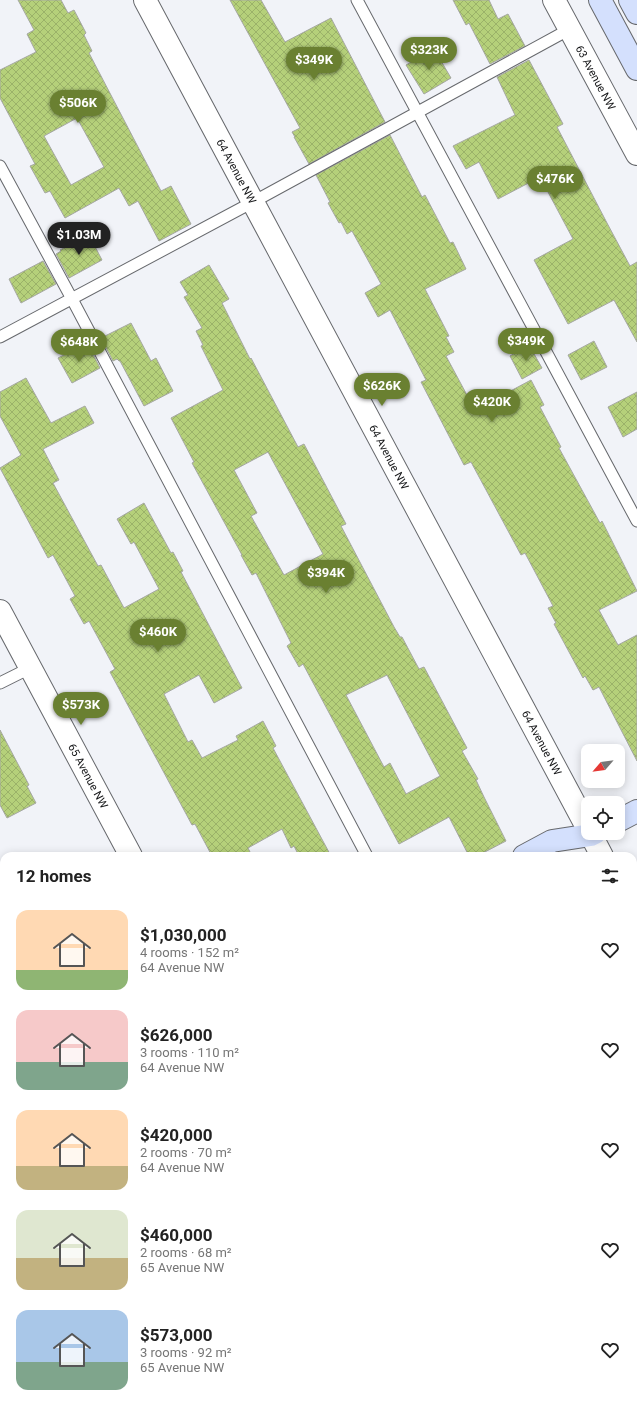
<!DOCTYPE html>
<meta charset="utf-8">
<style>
body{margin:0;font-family:Roboto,sans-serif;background:#f2f2f2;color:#222;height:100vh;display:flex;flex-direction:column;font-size:15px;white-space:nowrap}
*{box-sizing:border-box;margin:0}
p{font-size:13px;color:#767676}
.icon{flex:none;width:22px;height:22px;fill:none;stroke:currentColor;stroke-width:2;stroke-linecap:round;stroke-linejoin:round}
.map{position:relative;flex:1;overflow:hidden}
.sheet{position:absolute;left:0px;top:852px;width:637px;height:556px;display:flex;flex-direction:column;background:#fff;border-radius:12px 12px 0 0;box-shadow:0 2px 10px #0003}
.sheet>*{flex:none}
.needle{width:26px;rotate:242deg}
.fabs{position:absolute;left:581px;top:744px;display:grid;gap:8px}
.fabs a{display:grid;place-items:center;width:44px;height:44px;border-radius:8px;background:#fff;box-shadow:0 2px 10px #0003;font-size:20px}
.price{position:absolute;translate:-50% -34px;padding:0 9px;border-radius:14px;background:#6a8031;color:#fff;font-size:13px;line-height:26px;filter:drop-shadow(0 1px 2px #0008)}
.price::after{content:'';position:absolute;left:50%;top:24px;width:12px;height:9px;margin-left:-6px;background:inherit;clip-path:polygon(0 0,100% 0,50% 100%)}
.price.on{background:#222;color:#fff}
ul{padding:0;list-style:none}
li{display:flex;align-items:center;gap:12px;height:100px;padding:0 16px}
li span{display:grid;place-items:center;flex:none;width:112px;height:80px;border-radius:12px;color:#555}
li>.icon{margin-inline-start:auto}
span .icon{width:48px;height:48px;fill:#fffc;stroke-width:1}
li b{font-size:17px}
h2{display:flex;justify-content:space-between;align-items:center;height:48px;padding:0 16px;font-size:17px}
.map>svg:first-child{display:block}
.built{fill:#e3e9f5}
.building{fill:url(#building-cross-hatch);stroke:#a5a7a2;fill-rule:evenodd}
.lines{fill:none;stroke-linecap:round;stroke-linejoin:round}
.lane-casing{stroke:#67696d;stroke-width:13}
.street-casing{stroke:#67696d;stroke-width:24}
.secondary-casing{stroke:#67696d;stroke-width:24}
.lane{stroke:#fff;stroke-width:11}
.street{stroke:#fff;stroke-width:22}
.secondary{stroke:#d4e0fd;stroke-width:22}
.labels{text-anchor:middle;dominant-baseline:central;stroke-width:3;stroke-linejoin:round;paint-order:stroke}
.street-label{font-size:11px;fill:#141517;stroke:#f1f3f8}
</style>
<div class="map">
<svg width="637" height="1408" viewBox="0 0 637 1408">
<defs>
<pattern id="building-cross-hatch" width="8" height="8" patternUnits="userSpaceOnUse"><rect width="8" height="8" fill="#b5d07a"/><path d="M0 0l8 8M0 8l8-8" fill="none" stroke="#9bb269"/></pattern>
</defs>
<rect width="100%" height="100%" fill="#f1f3f8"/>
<!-- built -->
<path class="built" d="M4,1190V1404H184L187,1408H3L0,1402V1192Z"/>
<!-- building -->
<g class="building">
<path d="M18,0H61L68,13L74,10L86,33L84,35L92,51L89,53L161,191L171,186L191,224L159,241L138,201L129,206L119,188L65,218L50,191L45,193L30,166L35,164L0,98V70L36,52L27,34L34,30ZM77,118L104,167L71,185L44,136Z"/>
<path d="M230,0H261L285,42L331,18L385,122L309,164L294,137H295L292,132L300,128Z"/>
<path d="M453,0H489L498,19L508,14L525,46L490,64L469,23L466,25Z"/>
<path d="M434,49L451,78L424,94L406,65Z"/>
<path d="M529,60L563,124L557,127L607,223L630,266L637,262V342L614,300L568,324L534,260L573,239L540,177L498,199L479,162L466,169L453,146L515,115L497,77Z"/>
<path d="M390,135L422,197L425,195L450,243L453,242L466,269L425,289L449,336L446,337L454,352L446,356L475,410L531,380L544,405L540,407L561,447L559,448L600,523L602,521L637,591L599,610L618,645L637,635V761L599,687L593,690L585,676L583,678L554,624L556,623L548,608L553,606L525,553L521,555L471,462L464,465L421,382L426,380L390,310L378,317L365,293L381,284L352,231L347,234L341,222L339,223L328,203L330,202L316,175Z"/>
<path d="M89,235L102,260L69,278L56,254L61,251L60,250Z"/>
<path d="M43,261L56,284L21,303L9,279Z"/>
<path d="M209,265L229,299L222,303L250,359L251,358L298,447L304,444L346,524L341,526L394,627L400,637H402L419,669L424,667L467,748L462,751L478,779L476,780L484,797L506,841L477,856H469L449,817L399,844L303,664L299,667L287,646L291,643L256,573L252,575L241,555H242L192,463L194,462L171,418L223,390L201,346L203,345L196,331L202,328L184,297L188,295L180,282ZM268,452L323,554L284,575L251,516L257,513L234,470ZM387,675L440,776L406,794L390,763L384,767L346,695Z"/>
<path d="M131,323L151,361L156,358L173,391L144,406L120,361H119L117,359L113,361L101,338Z"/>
<path d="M594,341L607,367L581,380L568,355Z"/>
<path d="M88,344L100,368L72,383L58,358L82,346L83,347Z"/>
<path d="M529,345L542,368L522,379L510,356Z"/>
<path d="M26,378L51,423L85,406L94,423L43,449L59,480L53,483L98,566L101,565L124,608L159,589L134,542L131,544L117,519L144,503L171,553L173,552L183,571L181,572L242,688L214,703L199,675L164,694L188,742L192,740L202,758L238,740L236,736L263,721L276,746L273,748L331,856H299L294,846L291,848L282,829L248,848L252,856H212L195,824L192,825L110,672L115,669L89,621L84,624L70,599L75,596L53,555L48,558L0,468L21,455L0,416V392Z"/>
<path d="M637,392V429L623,437L608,407Z"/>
<path d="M0,730L29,785L27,786L36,803L7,818L0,805Z"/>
</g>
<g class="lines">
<defs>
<g id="lane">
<path d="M357,0L637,521"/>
<path d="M0,166L72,299L367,856"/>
<path d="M0,337L253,202L570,29"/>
<path d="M0,683L30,668"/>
<path d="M0,1044L4,1052"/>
<path d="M0,1329L4,1327"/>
<path d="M633,1353L637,1361"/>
<path d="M193,1404L195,1408"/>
</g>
<g id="street">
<path id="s1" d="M145,0L588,829"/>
<path id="s2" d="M554,0L637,154"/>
<path id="s3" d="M0,611L131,856"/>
<path d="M590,833L602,856"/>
<path d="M633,914L637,921"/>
<path d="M425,1404L427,1408"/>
</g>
<g id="secondary">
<path d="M600,0L637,69"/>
<path d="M630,0L637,13"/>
<path d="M618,821L637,811"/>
<path d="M524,856L552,841L591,835L595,833"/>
<path d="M0,1148L4,1146"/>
</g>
</defs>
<!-- lane casing -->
<use href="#lane" class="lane-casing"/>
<!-- street casing -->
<use href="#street" class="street-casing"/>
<!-- secondary casing -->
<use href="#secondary" class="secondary-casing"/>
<!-- lane -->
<use href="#lane" class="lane"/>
<!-- street -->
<use href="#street" class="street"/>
<!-- secondary -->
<use href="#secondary" class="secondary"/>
</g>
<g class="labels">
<!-- street labels -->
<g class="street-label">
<text stroke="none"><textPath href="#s2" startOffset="88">63 Avenue NW</textPath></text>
<text stroke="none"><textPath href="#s1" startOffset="194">64 Avenue NW</textPath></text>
<text stroke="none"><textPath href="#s1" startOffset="518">64 Avenue NW</textPath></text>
<text stroke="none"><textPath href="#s1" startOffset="842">64 Avenue NW</textPath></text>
<text stroke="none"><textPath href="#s3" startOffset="187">65 Avenue NW</textPath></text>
</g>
</g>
</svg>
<div class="fabs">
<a><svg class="needle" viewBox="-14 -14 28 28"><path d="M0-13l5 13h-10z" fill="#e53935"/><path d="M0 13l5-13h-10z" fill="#767676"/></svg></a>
<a><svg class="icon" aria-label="locate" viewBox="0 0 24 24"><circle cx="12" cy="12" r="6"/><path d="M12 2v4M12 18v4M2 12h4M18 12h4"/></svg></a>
</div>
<b class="price" style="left:429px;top:71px">$323K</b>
<b class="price" style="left:314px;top:81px">$349K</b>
<b class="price" style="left:78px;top:124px">$506K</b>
<b class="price" style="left:555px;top:200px">$476K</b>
<b class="price on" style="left:79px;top:256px">$1.03M</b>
<b class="price" style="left:526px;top:362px">$349K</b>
<b class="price" style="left:79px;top:363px">$648K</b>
<b class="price" style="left:382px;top:407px">$626K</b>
<b class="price" style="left:492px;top:423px">$420K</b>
<b class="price" style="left:326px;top:594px">$394K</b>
<b class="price" style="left:158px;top:653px">$460K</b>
<b class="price" style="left:81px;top:726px">$573K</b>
<section class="sheet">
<h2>12 homes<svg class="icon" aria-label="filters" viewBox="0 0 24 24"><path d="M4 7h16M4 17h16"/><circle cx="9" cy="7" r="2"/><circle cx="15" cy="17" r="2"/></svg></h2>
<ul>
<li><span style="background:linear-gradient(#ffd9b3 75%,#8fb573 0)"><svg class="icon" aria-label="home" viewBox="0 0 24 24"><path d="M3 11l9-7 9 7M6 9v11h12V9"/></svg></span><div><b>$1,030,000</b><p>4 rooms · 152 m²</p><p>64 Avenue NW</p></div><svg class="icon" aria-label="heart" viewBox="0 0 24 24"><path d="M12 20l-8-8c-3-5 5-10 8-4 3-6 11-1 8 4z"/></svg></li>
<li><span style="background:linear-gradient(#f6c9c9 65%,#7fa58c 0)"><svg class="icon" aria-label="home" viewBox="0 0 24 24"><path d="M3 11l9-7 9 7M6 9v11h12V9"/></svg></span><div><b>$626,000</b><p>3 rooms · 110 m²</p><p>64 Avenue NW</p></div><svg class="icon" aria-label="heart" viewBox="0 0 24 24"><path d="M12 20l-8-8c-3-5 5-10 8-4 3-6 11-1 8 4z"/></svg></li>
<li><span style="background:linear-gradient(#ffd9b3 70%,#c2b280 0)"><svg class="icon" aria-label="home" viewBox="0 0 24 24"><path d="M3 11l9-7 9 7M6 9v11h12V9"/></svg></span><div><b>$420,000</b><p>2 rooms · 70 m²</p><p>64 Avenue NW</p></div><svg class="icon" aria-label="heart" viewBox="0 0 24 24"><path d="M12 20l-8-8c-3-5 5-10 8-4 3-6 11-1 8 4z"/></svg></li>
<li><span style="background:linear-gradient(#dfe7d0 60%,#c2b280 0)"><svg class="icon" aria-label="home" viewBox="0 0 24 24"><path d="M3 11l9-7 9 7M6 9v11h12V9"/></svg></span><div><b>$460,000</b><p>2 rooms · 68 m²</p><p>65 Avenue NW</p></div><svg class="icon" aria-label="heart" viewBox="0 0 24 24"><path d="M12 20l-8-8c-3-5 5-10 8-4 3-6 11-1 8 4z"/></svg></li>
<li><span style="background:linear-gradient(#a9c7e8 65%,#7fa58c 0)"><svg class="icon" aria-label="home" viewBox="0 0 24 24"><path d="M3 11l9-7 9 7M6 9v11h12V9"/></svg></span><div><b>$573,000</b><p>3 rooms · 92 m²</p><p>65 Avenue NW</p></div><svg class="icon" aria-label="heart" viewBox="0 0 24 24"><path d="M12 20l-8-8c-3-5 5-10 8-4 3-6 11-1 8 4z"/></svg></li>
</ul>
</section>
</div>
